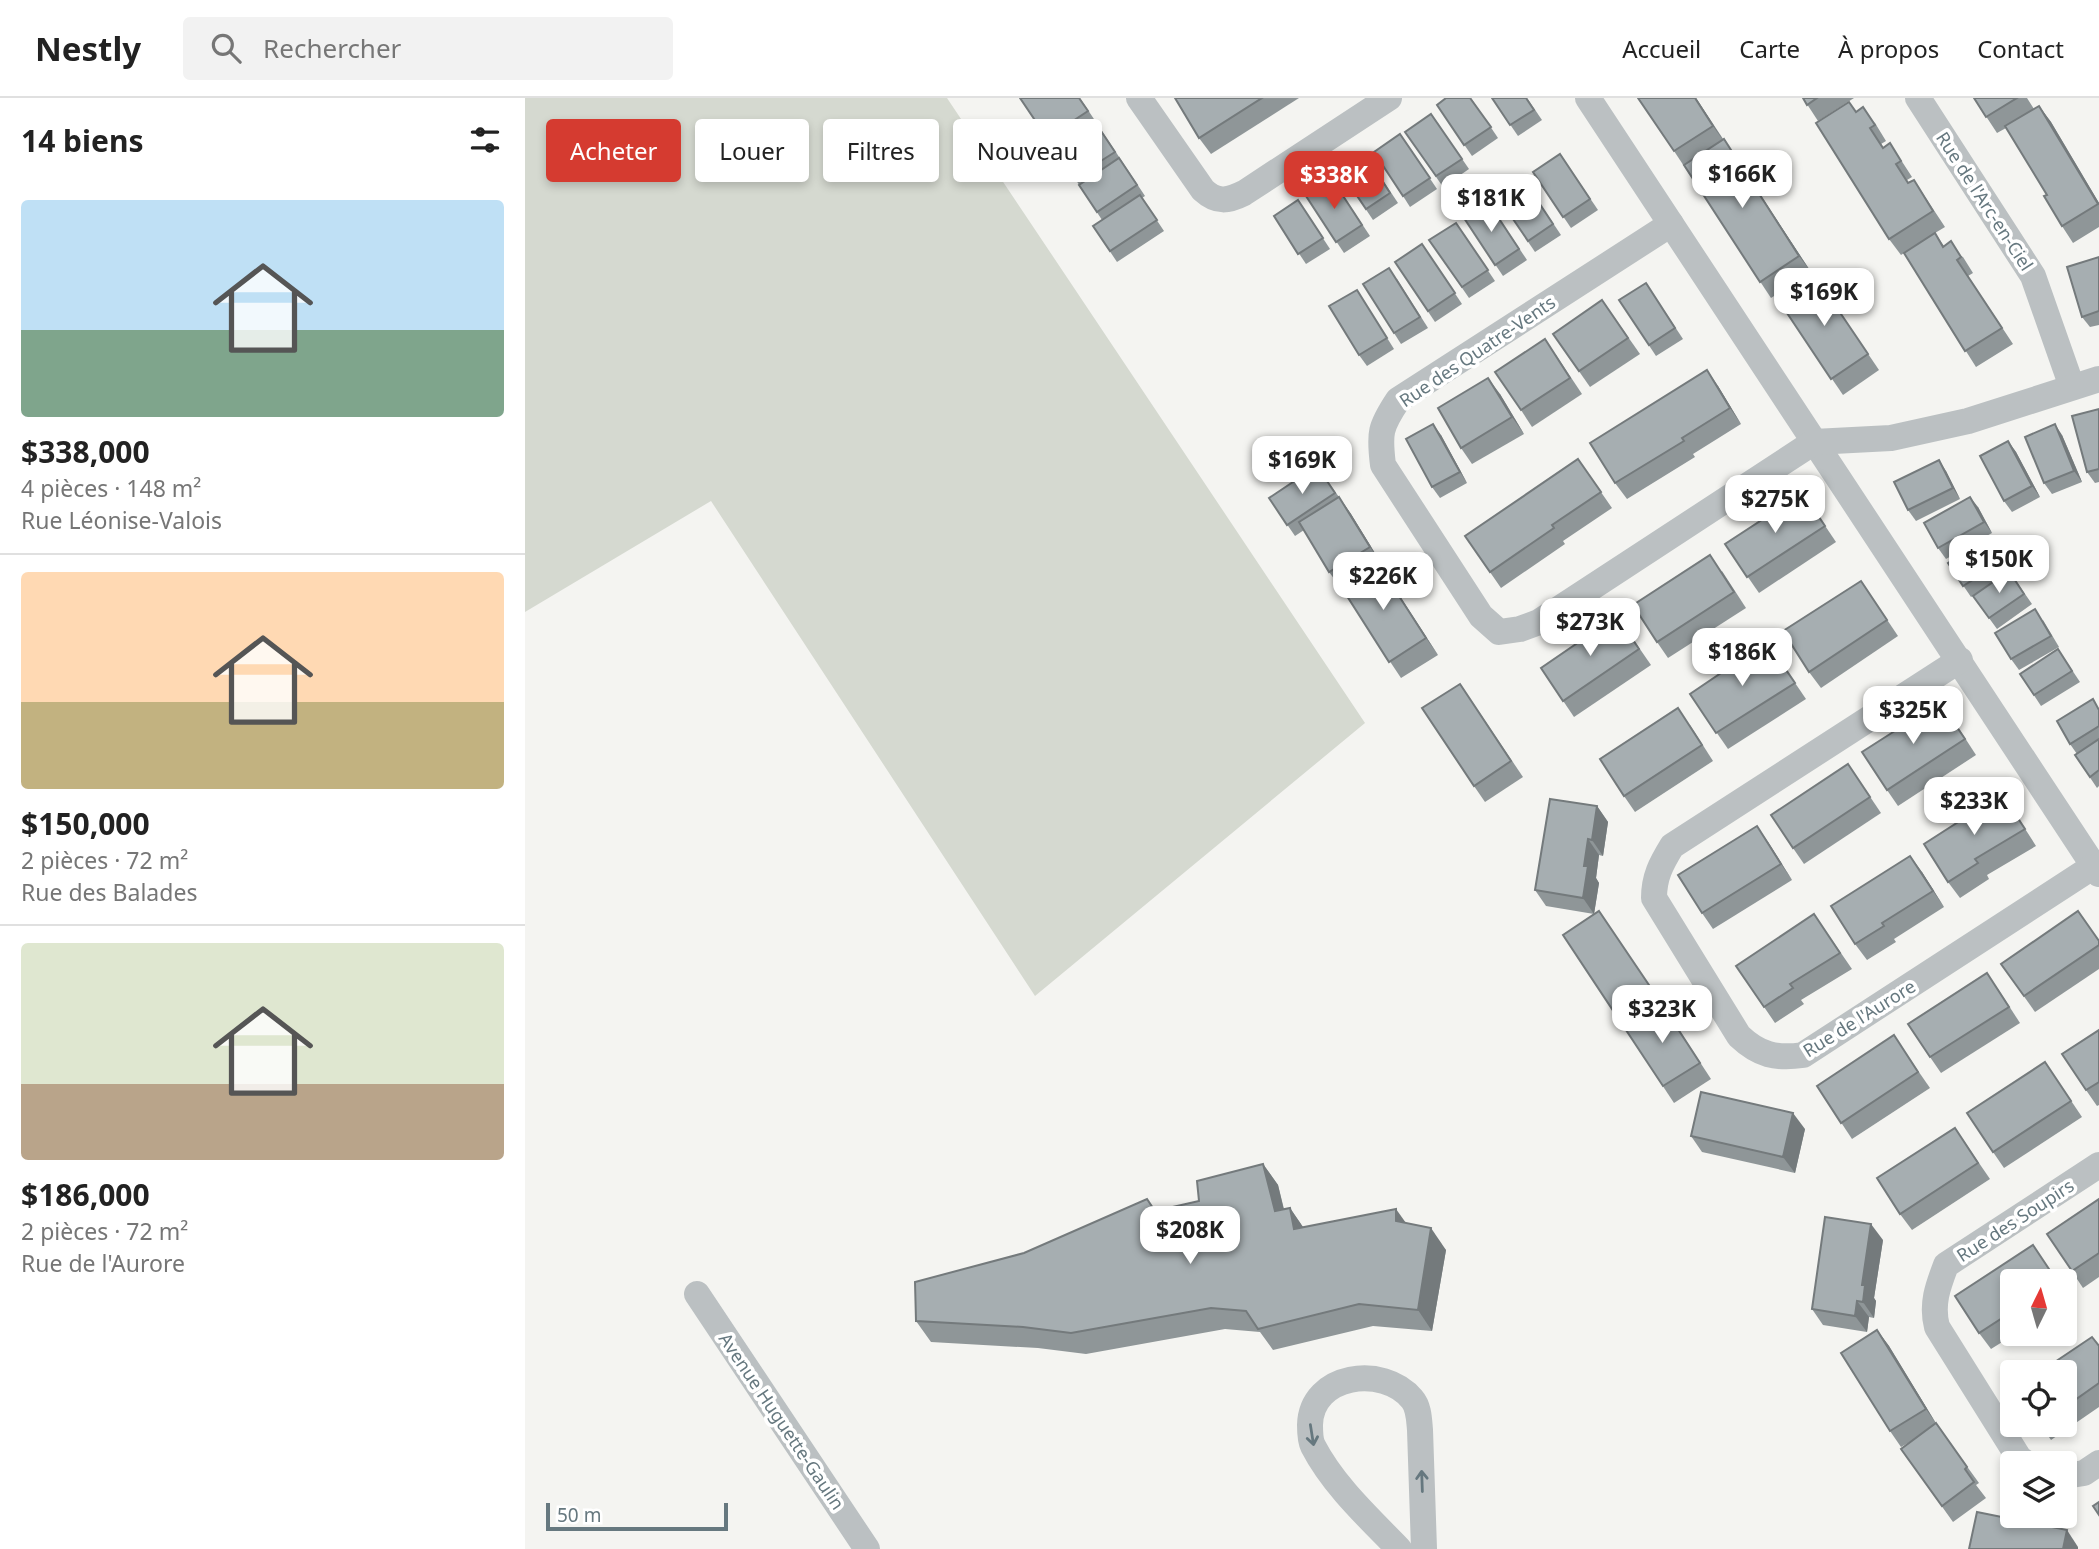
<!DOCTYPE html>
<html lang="fr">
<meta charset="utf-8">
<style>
body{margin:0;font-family:"Noto Sans",sans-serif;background:#f2f2f2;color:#222;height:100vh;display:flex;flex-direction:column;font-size:26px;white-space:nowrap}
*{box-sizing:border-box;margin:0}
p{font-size:23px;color:#767676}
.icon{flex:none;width:38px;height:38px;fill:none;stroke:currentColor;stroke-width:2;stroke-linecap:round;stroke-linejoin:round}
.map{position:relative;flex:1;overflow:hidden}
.sheet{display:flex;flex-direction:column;background:#fff;width:525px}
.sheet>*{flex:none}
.banner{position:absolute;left:21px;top:21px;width:665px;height:63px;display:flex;gap:14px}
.needle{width:46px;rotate:5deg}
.controls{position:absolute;left:1475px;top:1171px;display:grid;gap:14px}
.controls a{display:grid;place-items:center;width:77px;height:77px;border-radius:7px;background:#fff;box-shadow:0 4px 10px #0003;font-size:35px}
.scale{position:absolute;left:21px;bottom:18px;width:182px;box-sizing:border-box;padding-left:7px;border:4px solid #66787f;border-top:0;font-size:19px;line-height:24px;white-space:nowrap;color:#66787f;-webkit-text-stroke:5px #fff;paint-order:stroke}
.price{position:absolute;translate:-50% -60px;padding:0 16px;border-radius:14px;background:#fff;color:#222;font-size:23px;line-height:46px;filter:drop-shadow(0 2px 4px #0008)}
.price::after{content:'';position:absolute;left:50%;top:42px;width:21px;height:16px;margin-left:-10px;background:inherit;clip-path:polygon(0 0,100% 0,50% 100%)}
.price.on{background:#d53b30;color:#fff}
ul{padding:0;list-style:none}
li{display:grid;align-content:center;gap:14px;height:371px;padding:0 21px}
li+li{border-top:2px solid #e0e0e0}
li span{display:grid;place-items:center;height:217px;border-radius:7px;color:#555}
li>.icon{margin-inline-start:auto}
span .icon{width:126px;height:126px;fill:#fffc;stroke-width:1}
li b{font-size:30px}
h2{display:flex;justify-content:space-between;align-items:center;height:84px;padding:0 21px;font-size:30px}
.pill{padding:0 24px;border-radius:7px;background:#fff;box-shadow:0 4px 10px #0003;font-size:24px;line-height:63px}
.pill.on{background:#d53b30;color:#fff}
header{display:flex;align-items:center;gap:42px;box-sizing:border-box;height:98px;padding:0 35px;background:#fff;border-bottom:2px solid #e0e0e0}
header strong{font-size:33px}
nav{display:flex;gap:38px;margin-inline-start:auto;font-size:24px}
.search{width:490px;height:63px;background:#f2f2f2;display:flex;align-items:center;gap:18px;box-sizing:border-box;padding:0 24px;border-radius:7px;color:#767676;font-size:26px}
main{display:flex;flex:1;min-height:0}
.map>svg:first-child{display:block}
.green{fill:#d5d9d0}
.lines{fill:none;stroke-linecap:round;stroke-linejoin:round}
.minor{stroke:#bbc0c2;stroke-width:26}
.wall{fill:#8f9698}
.shaded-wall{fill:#747a7c}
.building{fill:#a6aeb1;stroke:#747a7c;stroke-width:2}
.oneway{stroke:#66787f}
.labels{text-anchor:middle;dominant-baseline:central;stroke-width:7;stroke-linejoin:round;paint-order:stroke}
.street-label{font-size:18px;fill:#66787f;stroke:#fff}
</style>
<header>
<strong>Nestly</strong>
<div class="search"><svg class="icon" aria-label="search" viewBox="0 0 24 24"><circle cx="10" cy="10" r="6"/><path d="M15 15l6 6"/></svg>Rechercher</div>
<nav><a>Accueil</a><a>Carte</a><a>À propos</a><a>Contact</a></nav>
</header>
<main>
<section class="sheet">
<h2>14 biens<svg class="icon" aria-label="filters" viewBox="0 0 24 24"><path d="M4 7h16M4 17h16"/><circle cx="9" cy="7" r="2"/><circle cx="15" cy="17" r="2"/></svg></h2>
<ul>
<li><span style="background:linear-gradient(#bfe0f5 60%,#7fa58c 0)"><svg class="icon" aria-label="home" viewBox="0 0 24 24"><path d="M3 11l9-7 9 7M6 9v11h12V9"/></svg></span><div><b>$338,000</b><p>4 pièces · 148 m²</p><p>Rue Léonise-Valois</p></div></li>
<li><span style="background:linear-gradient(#ffd9b3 60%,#c2b280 0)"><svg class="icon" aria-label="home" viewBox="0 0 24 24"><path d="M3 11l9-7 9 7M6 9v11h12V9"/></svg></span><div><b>$150,000</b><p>2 pièces · 72 m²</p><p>Rue des Balades</p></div></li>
<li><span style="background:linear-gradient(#dfe7d0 65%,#b9a48a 0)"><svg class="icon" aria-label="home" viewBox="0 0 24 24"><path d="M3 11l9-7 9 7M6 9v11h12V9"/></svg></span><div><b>$186,000</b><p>2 pièces · 72 m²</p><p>Rue de l'Aurore</p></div></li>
</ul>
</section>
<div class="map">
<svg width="1574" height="1451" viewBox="0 0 1574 1451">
<rect width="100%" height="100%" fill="#f4f4f1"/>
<!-- green -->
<path class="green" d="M0,0H422L840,625L510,898L186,403L0,514Z"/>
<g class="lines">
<!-- minor -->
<g class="minor">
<path d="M614,0L678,92C692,105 703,103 719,95L864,0"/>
<path d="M1063,0L1574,776"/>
<path d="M1393,0L1508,178L1547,289"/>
<path d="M1146,126L873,302C855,329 854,335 858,367L956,518L974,534L995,531L1014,524L1289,344L1366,340L1443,323L1574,281"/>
<path d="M1435,562L1147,748C1136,766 1129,779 1129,800L1214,938C1234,957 1251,961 1278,957L1569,768"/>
<path d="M172,1196L342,1451"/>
<path d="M1501,1365L1494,1360L1412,1229C1406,1206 1413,1188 1421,1167L1574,1067"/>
<path d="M1540,1378L1559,1375L1574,1365"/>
<path d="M874,1451C844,1420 808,1387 788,1348C785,1342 785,1334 785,1327C786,1276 858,1266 887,1301C894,1309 894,1321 895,1332L899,1451"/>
</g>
</g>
<!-- wall -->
<g class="wall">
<path d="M555,0L620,98L617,100L639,133L592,164L568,128L577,122L534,56L522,40Z"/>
<path d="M650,0H774L686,56L674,40Z"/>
<path d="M946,0L973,40L947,58L912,7Z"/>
<path d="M967,0H1002L1017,22L993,38Z"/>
<path d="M1171,0L1286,174L1246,200L1149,53Z"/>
<path d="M1278,0H1329L1293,23Z"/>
<path d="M1449,0H1502L1509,11L1514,8L1526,24L1574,105V129L1548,145L1537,128L1522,97L1481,30L1472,35Z"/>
<path d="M1324,4L1331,13L1350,25L1361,43L1356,46L1358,49L1376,62L1387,79L1382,82L1384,85L1389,82L1420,129L1410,135L1419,148L1438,159L1448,175L1443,178L1488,246L1451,269L1379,155L1376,157L1364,141Z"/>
<path d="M906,16L944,71L918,89L880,34Z"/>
<path d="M875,36L912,91L885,109L878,98Z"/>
<path d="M1035,56L1073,112L1046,130L1008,74Z"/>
<path d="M841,57L873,105L848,122L816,74Z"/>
<path d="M997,79L1036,137L1010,154L971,96Z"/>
<path d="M807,81L845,138L819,155L781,98Z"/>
<path d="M773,102L805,151L781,166L749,118Z"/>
<path d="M963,104L1002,162L978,178L939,120Z"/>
<path d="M931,125L970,183L944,200L904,142Z"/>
<path d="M897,146L937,206L910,224L870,164Z"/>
<path d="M1574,159V227L1565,229L1557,219Z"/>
<path d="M1291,179L1354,272L1318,297L1254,203Z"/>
<path d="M872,181L903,230L876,246L869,235Z"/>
<path d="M1121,185L1158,241L1131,258L1094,202Z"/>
<path d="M832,192L869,251L842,268L834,257Z"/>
<path d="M1077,202L1115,256L1065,289L1028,236Z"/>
<path d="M1031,257L1057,296L1007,329L996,312Z"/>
<path d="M1193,288L1216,326L1168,356L1170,359L1102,401L1090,385Z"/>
<path d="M975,296L999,336L947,366L936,350Z"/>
<path d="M1574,311V384L1570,385L1562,374Z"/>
<path d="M916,337L942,385L915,400L907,389Z"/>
<path d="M1537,337L1557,384L1527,396L1519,385Z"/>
<path d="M1483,343L1491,354L1515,399L1487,414L1479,403Z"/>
<path d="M1053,361L1087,410L1038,443L1040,446L976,490L940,438Z"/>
<path d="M792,368L826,416L856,465L854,467L913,557L876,580L816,490L804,474L779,432L770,438L744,400Z"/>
<path d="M1421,373L1435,401L1391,423L1383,412Z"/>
<path d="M1278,395L1311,444L1234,495L1200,446Z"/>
<path d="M1453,409L1467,435L1421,461L1413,450Z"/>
<path d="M1459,442L1481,475L1484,473L1507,506L1472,531L1448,498L1460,490L1446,499L1423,465Z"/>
<path d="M1197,473L1221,510L1143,560L1132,544Z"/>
<path d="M1336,483L1373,538L1296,590L1284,574Z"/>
<path d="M1092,518L1126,567L1049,619L1016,570Z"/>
<path d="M1518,522L1534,549L1494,572L1486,561Z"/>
<path d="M1242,544L1281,601L1203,651L1165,596Z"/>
<path d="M1533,551L1555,584L1516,608L1495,576Z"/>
<path d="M946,602L998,679L960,704L949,688Z"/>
<path d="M1574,610V688L1572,690L1550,657L1552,656L1545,646Z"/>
<path d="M1427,620L1451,657L1373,708L1362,692Z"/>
<path d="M1165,627L1188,663L1110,714L1099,698Z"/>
<path d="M1323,666L1356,715L1279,766L1268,750Z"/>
<path d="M1072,708L1083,724L1078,758L1074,757L1071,780L1074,785L1069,816L1021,808L1010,792Z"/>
<path d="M1488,712L1511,748L1462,777L1464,781L1435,800L1423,784Z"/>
<path d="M1243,744L1267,782L1188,831L1177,815Z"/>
<path d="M1397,774L1419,809L1369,841L1371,844L1342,862L1330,846Z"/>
<path d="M1074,813L1137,906L1186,981L1149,1005L1089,914Z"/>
<path d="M1289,816L1327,871L1276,902L1279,906L1250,925L1211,868Z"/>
<path d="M1574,842V871L1510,914L1476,866Z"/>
<path d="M1473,891L1495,925L1416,975L1405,959Z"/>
<path d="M1574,932V1007L1572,1008L1561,992Z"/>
<path d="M1380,954L1405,990L1327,1041L1292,988Z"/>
<path d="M1520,964L1557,1019L1479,1070L1468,1054Z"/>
<path d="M1430,1030L1465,1081L1387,1132L1375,1116Z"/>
<path d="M1280,1031L1270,1075L1177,1054L1166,1038Z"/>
<path d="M738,1066L753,1087L759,1111L765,1110L778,1129L881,1125L921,1152L907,1233L848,1228L748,1252L735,1234L700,1231L561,1256L513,1250L406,1244L391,1223L499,1155L630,1113L674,1103Z"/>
<path d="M1574,1101V1179L1558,1190L1522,1136Z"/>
<path d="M1358,1142L1349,1200L1351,1203L1349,1220L1344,1219L1342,1234L1298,1227L1287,1211Z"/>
<path d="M1508,1147L1532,1183H1488V1236H1490L1466,1251L1454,1235Z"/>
<path d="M1352,1232L1364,1248L1412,1327L1454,1385L1451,1387L1461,1400L1428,1424L1376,1351L1388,1342L1376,1349L1365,1333Z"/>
<path d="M1574,1248V1309L1526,1342L1515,1326H1540V1274Z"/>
</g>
<!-- shaded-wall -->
<g class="shaded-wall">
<path d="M1170,0H1171L1200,45L1188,28Z"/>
<path d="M1514,8L1526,24L1574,105V107Z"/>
<path d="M1199,41L1210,58L1286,174L1274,158Z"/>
<path d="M1182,272L1193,288L1216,326L1205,310Z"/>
<path d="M963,280L975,296L999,336L987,319Z"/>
<path d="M908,326L916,337L942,385L935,374Z"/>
<path d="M1530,326L1537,337L1557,384L1549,373Z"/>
<path d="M1483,343L1491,354L1515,399L1507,388Z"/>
<path d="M1414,362L1421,373L1435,401L1428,390Z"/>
<path d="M814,399L826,416L856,465L845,449Z"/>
<path d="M1445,399L1453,409L1467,435L1459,424Z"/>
<path d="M852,464L863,480L913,557L901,540Z"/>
<path d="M1072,708L1083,724L1078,758L1067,742Z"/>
<path d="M1232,728L1243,744L1267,782L1256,766Z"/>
<path d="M1063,741L1074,757L1071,780L1074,785L1069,816L1058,800L1059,768Z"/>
<path d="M1385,758L1397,774L1419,809L1408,793Z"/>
<path d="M1268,1015L1280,1031L1270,1075L1258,1059Z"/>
<path d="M738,1066L753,1087L764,1134L750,1113Z"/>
<path d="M765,1110L780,1132L769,1131Z"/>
<path d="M871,1111L886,1132L871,1123Z"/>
<path d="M1346,1126L1358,1142L1349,1200L1351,1203L1349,1220L1338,1204L1337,1187Z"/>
<path d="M906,1130L921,1152L907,1233L893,1212Z"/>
<path d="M1332,1203L1344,1219L1342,1234L1330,1218Z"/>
<path d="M1352,1232L1364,1248L1412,1327L1401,1311Z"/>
<path d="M1542,1432L1553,1449V1451H1538Z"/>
</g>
<!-- building -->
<g class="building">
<path d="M495,0H554L563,13L522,40Z"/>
<path d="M650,0H737L674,40Z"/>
<path d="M921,0H945L966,29L939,47L912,7Z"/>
<path d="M967,0H1001L1009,12L985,27Z"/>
<path d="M1113,0H1170L1188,28L1149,53Z"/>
<path d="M1278,0H1292L1282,7Z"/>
<path d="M1449,0H1492L1461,19Z"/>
<path d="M1324,4L1331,14L1338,9L1350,27L1345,30L1358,50L1365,45L1376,63L1371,66L1383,85L1389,82L1408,113L1364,141L1291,25Z"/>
<path d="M1514,8L1573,106L1537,128L1519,98L1522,97L1480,28Z"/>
<path d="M906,16L937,61L911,78L880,34Z"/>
<path d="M572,27L590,54L549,80L531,53Z"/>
<path d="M875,36L905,80L878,98L849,54Z"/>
<path d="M1199,41L1274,158L1235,184L1159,67Z"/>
<path d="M1035,56L1065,101L1038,119L1008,74Z"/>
<path d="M841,57L865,95L841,111L816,74Z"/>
<path d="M594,60L612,87L572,114L554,87Z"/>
<path d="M997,79L1028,126L1003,143L971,96Z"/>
<path d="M807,81L837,127L811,144L781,98Z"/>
<path d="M615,97L632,122L585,153L568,128Z"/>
<path d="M773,102L798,140L773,156L749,118Z"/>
<path d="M963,104L994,151L970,167L939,120Z"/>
<path d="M931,125L963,172L937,189L904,142Z"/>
<path d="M1410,135L1418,149L1426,143L1436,159L1432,162L1477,230L1440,253L1379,155Z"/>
<path d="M897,146L930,195L903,213L870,164Z"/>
<path d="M1574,159V213L1557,219L1542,169Z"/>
<path d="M864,170L895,219L869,235L838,186Z"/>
<path d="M1291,179L1343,256L1306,281L1254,203Z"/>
<path d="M1121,185L1150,230L1124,247L1094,202Z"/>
<path d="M832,192L862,240L834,257L804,208Z"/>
<path d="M1077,202L1103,240L1054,273L1028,236Z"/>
<path d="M1020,241L1045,280L996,312L970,274Z"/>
<path d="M1182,272L1205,310L1157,340L1159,343L1090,385L1065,345Z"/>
<path d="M963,280L987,319L936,350L913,310Z"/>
<path d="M1574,311V371L1562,374L1547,318Z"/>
<path d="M908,326L935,374L907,389L881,341Z"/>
<path d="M1530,326L1549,373L1519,385L1500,339Z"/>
<path d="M1483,343L1507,388L1479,403L1455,358Z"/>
<path d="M1053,361L1076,394L1027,427L1029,430L965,474L940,438Z"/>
<path d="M1414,362L1428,390L1383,412L1369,384Z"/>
<path d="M792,368L810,395L762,427L744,400Z"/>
<path d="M1278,395L1300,428L1222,479L1200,446Z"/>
<path d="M814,399L845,449L804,474L774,424Z"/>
<path d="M1445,399L1459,424L1413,450L1399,425Z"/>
<path d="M1459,442L1474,465L1438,488L1423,465Z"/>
<path d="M1185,457L1209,494L1132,544L1108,507Z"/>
<path d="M852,464L901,540L864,564L815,487Z"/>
<path d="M1484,473L1499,496L1464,520L1448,498Z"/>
<path d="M1336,483L1362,522L1284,574L1258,533Z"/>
<path d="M1510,511L1526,538L1486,561L1470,535Z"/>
<path d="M1092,518L1114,551L1038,603L1016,570Z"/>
<path d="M1242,544L1270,585L1191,635L1165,596Z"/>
<path d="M1533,551L1547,573L1509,597L1495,576Z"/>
<path d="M935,586L986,663L949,688L897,610Z"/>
<path d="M1568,601L1574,612V628L1545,646L1532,623Z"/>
<path d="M1415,604L1440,641L1362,692L1337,654Z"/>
<path d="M1153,610L1177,647L1099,698L1075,661Z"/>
<path d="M1574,641V672L1565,679L1550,657Z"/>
<path d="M1323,666L1345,699L1268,750L1246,717Z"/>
<path d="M1477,696L1500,731L1450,761L1453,765L1423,784L1399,746Z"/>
<path d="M1025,701L1072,708L1067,742L1063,741L1059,768H1063L1058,800L1010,792Z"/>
<path d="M1232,728L1256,766L1177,815L1153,777Z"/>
<path d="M1385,758L1408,793L1357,825L1359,828L1330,846L1306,808Z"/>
<path d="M1074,813L1126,890L1089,914L1038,837Z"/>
<path d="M1553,813L1574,843V847L1499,898L1476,866Z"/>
<path d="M1289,816L1315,855L1265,886L1268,890L1239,909L1211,868Z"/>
<path d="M1462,875L1484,909L1405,959L1383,926Z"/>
<path d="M1136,905L1175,965L1138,988L1099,929Z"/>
<path d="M1574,932V984L1561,992L1537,956Z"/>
<path d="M1369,937L1393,974L1316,1025L1292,988Z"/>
<path d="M1520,964L1546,1003L1468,1054L1442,1015Z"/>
<path d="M1176,994L1268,1015L1258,1059L1166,1038Z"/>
<path d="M1430,1030L1453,1065L1375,1116L1352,1080Z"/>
<path d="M738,1066L750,1113L765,1110L769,1131L871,1111V1123L906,1130L893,1212L834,1206L733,1231L721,1213L686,1210L546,1235L498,1229L391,1223L390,1184L499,1155L622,1101L630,1113L674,1103L672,1083Z"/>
<path d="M1574,1101V1155L1547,1173L1522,1136Z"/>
<path d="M1300,1119L1346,1126L1337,1187H1340L1338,1204L1332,1203L1330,1218L1287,1211Z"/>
<path d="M1508,1147L1532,1183H1488V1213L1454,1235L1430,1198Z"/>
<path d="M1352,1232L1401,1311L1365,1333L1316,1255Z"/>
<path d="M1567,1239L1574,1248V1285L1540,1309V1274H1515Z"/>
<path d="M1411,1325L1442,1369L1440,1371L1449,1384L1417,1408L1376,1351Z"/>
<path d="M1574,1404V1417L1568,1408Z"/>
<path d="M1452,1414L1542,1432L1538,1451H1444Z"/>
</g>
<!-- one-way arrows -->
<defs><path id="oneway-shaft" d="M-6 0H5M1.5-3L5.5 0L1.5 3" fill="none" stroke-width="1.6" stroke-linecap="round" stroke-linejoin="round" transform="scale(1.75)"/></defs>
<g class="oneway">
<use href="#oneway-shaft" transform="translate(787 1337) rotate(81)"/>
<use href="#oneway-shaft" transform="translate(897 1383) rotate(-92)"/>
</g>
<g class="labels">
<!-- street labels -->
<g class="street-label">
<text transform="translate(1460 103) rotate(57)">Rue de l'Arc-en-Ciel</text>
<text transform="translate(952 253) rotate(-34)">Rue des Quatre-Vents</text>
<text transform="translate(1334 920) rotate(-32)">Rue de l'Aurore</text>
<text transform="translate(1490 1122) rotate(-33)">Rue des Soupirs</text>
<text transform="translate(257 1323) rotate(56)">Avenue Huguette-Gaulin</text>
</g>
</g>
</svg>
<div class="controls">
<a><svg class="needle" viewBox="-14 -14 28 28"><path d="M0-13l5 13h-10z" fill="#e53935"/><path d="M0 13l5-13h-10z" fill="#767676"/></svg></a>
<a><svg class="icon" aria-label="locate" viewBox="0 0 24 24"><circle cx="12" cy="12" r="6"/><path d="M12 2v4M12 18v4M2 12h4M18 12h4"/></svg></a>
<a><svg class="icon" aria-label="layers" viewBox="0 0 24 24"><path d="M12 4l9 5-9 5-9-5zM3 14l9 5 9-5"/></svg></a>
</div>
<div class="scale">50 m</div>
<b class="price" style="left:1217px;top:112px">$166K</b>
<b class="price on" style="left:809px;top:113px">$338K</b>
<b class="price" style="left:966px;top:136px">$181K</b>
<b class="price" style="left:1299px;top:230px">$169K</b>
<b class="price" style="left:777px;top:398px">$169K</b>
<b class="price" style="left:1250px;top:437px">$275K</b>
<b class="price" style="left:1474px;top:497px">$150K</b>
<b class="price" style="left:858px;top:514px">$226K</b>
<b class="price" style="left:1065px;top:560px">$273K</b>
<b class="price" style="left:1217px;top:590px">$186K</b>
<b class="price" style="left:1388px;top:648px">$325K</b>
<b class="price" style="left:1449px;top:739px">$233K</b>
<b class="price" style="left:1137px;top:947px">$323K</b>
<b class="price" style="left:665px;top:1168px">$208K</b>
<div class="banner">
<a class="pill on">Acheter</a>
<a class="pill">Louer</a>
<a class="pill">Filtres</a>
<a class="pill">Nouveau</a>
</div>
</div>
</main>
